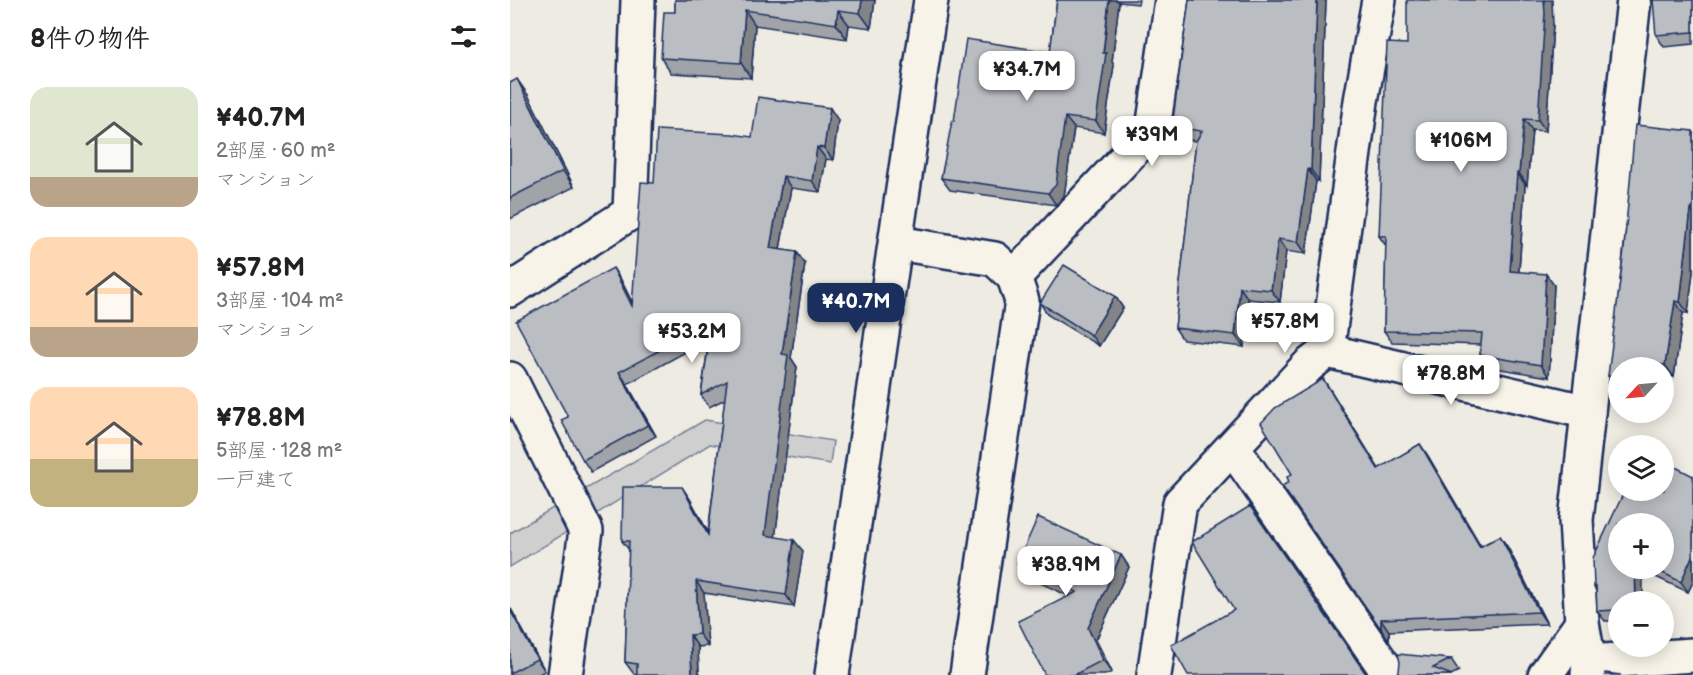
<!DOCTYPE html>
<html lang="ja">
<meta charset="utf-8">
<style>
body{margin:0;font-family:"Balsamiq Sans","Klee One",sans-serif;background:#f6f6f6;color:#222;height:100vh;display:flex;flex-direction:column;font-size:22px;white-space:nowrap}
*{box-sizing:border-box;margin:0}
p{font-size:20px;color:#767676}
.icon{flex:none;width:33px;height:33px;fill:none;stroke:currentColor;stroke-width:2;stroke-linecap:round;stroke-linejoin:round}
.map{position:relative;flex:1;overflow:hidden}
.details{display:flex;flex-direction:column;background:#fff;width:510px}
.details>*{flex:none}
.needle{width:39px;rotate:244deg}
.fabs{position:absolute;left:1098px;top:357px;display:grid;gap:12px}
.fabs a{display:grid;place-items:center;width:66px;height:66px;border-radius:50%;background:#fff;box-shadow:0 3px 15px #0003;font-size:30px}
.price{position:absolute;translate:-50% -51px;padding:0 14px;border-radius:12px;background:#fff;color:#222;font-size:20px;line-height:39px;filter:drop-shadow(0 2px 3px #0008)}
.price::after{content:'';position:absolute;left:50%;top:36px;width:18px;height:14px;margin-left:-9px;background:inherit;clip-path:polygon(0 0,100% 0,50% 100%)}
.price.on{background:#1b2f5e;color:#fff}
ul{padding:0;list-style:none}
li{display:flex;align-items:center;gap:18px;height:150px;padding:0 30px}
li span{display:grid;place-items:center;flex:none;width:168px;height:120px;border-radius:18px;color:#555}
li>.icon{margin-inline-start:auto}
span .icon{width:72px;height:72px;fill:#fffc;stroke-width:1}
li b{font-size:26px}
h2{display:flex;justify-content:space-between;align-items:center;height:72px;padding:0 30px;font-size:26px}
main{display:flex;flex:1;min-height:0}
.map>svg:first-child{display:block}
.green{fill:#cfcfcf;stroke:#757f96;stroke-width:1.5}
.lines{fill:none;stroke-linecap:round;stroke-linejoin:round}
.minor-casing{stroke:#1b2f5e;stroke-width:38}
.minor{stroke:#f7f3e8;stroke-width:33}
.wall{fill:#a0a3a7;stroke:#1b2f5e;stroke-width:1.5;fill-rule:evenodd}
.shaded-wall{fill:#828488;stroke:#1b2f5e;stroke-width:1.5}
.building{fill:#babdc2;stroke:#1b2f5e;stroke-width:1.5}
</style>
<main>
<section class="details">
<h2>8件の物件<svg class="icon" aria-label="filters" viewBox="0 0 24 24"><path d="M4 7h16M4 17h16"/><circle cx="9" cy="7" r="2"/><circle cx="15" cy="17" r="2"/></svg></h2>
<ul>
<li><span style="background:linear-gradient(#dfe7d0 75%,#b9a48a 0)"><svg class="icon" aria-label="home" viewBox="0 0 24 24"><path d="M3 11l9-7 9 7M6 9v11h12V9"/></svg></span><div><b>¥40.7M</b><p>2部屋 · 60 m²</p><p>マンション</p></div></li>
<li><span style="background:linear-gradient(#ffd9b3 75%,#b9a48a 0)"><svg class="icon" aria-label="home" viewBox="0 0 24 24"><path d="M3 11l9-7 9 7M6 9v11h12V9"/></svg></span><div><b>¥57.8M</b><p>3部屋 · 104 m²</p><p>マンション</p></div></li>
<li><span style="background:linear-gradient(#ffd9b3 60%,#c2b280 0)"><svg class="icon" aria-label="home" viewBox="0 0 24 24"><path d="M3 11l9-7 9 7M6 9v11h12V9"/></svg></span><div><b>¥78.8M</b><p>5部屋 · 128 m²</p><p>一戸建て</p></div></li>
</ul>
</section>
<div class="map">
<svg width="1183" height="675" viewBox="0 0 1183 675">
<rect width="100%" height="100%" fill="#eeebe2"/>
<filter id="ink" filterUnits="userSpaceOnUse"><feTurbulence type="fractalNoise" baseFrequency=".0167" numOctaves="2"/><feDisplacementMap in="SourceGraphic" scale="12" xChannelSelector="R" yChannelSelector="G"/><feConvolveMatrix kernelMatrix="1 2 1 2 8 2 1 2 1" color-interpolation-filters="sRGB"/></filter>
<g filter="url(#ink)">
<!-- green -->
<path class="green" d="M195,420L323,441L320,464L200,444L0,567V533Z"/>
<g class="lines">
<defs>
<g id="minor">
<path d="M387,243L485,259L504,277L512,301L457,675"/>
<path d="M504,277L643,129L662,0"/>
<path d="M0,290L120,213L128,0"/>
<path d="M817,351L1078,412"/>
<path d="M0,379L76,531L55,675"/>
<path d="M723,448L880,675"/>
<path d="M1079,662L1183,655"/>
<path d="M322,675C353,450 389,225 421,0"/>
<path d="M644,675L670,503L799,365L817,351L851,101L869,0"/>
<path d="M1035,675L1072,623"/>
<path d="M1078,675L1079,662L1072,623L1066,520L1124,0"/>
</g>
</defs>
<!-- minor casing -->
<use href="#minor" class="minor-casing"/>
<!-- minor -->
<use href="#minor" class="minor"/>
</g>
<!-- wall -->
<g class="wall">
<path d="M165,0H365L361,28L339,25L337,39L245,25L241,78L161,73L151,58L165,12Z"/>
<path d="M547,0H629L628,4L609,2L602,62L604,65L594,133L564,128L554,196L546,205L440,190L431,178L444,121L540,52Z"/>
<path d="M679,0H816L809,181H806L796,254L776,251L770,302L738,299L734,347L673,340L665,328L686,141L670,139L662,127Z"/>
<path d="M1183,0V44L1154,47L1146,35Z"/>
<path d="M1043,24L1036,131L1022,130L1017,185L1015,184L1009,272L1044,285L1039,377L979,367L970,355L971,345L882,342L874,331L876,246L869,236L897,44Z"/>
<path d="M0,83L18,95L64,187L0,219Z"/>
<path d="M328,120L323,160L316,159L310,192L281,188L270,249L295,264L281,358L287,367L265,537L293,551L284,607L194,593L198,646L188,647L189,675H127L124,674L115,662L119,550L112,541L180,499L198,532L215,399L199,407L191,395L199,339L117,384L146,436L81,472L73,460L58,417L111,280L122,302L144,183Z"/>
<path d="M1183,131V272L1178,313H1173L1164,377L1154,376V368H1108V388L1106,387L1098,376Z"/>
<path d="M605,296L613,308L589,346L538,315L530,303Z"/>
<path d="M813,379L821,391L869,469L910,444L918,456L971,546L990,536L998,548L1037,624L879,631V640L782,474Z"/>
<path d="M1183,476V582L1178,592L1133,571L1108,602V621H1095L1087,611L1086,591L1084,587ZM1154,524V568H1108Z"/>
<path d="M611,555L619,567L586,640L602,672L595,675H535L559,596L515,576L507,564Z"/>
<path d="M0,607L35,671L27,675H0Z"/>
<path d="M941,659L949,671L941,675H885Z"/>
</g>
<!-- shaded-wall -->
<g class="shaded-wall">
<path d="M352,0H365L361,28L350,13Z"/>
<path d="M599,0H607L609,2L602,62L604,65L594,133L586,121Z"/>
<path d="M807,0H816L809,181L801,170Z"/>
<path d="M1034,0H1042L1043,24L1036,131L1028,120Z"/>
<path d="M235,10L245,25L241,78L231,63Z"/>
<path d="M328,10L339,25L337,39L326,24Z"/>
<path d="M7,79L18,95L64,187L53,171Z"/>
<path d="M320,108L328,120L323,160L314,148Z"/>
<path d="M555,117L564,128L554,196L546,205L538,193Z"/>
<path d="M1014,119L1022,130L1017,185L1009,173Z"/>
<path d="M307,147L316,159L310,192L302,181Z"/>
<path d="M798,169L806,181L796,254L788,242Z"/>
<path d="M1007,173L1015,184L1008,283L1000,271Z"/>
<path d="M273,176L281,188L268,260L260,248Z"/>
<path d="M1181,209L1183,212V272L1178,313L1170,302Z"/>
<path d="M768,239L776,251L770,302L761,290Z"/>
<path d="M287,252L295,264L281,358L287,367L264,547L255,535L272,354Z"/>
<path d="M103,268L111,280L130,318L122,306Z"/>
<path d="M1036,274L1044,285L1039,377L1031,365Z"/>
<path d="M730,287L738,299L734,347L725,335Z"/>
<path d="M605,296L613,308L589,346L581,335Z"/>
<path d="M1165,301L1173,313L1164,377L1155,365Z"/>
<path d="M109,372L117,384L146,436L138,425Z"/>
<path d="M813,379L821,391L876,481L868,469Z"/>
<path d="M910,444L918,456L978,559L970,547Z"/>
<path d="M172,487L180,499L206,547L198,535Z"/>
<path d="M990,536L998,548L1037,624L1029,612Z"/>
<path d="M284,540L293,551L284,607L276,595Z"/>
<path d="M1183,554V582L1178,592L1171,582Z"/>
<path d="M611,555L619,567L586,640L602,672L593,660L578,628Z"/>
<path d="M1125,568H1131L1133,571V602H1126Z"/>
<path d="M186,581L194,593L198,646L189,634Z"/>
<path d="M0,607L35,671L27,659L0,610Z"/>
<path d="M871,619L879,631V640L871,629Z"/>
<path d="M180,635L188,647L189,675H182Z"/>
</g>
<!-- building -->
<g class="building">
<path d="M165,0H352L350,13L328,10L326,24L235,10L231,63L151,58L154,12H165Z"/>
<path d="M547,0H599L593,53H596L586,121L555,117L546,185L538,193L431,178L442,121H444L456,39L540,52Z"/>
<path d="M679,0H807L801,170L798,169L788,242L768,239L761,290L730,287L725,335L665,328L686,141L692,131L662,127Z"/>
<path d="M897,0H1034L1035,13L1028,120L1014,119L1009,173H1007L1000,271L1036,274L1031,365L970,355L972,333L874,331L876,236H869L877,43L897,44Z"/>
<path d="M1143,0H1183V32L1146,35Z"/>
<path d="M7,79L53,171L0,198V83Z"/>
<path d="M248,97L320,108L314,148L307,147L302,181L273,176L260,248L287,252L272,354L278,355L255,535L284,540L276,595L186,581L189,634L180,635L182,675H127V664L115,662L119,541H112L113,487H172L198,535L217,381L191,395L202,322L109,372L138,425L73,460L51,420L58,417L6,321L103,268L122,306L131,182L144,183L147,130L222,134L242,137Z"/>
<path d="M1125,125L1183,131V209H1181L1170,302L1165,301L1155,365L1137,363L1136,368H1108V377L1098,376L1114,249Z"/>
<path d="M554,265L605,296L581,335L530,303Z"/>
<path d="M813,379L868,469L910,444L970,547L990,536L1029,612L871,619V629L772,486L779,482L777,477L782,474L751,423L765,408Z"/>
<path d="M1154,461L1183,476V554L1171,582L1143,568H1154V524H1108V568H1125L1126,602H1108V610L1087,611L1086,586L1084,587L1083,558L1115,490H1154Z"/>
<path d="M740,506L856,674L858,675H678L661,645L724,610L682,542Z"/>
<path d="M528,517L611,555L578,628L593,660L564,675H535L508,621L567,592L507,564Z"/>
<path d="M0,610L27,659L0,673Z"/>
<path d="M888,654L941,659L923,668L942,675H885L889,671L890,662Z"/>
<path d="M1095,673L1111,675H1095Z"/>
</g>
</g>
</svg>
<div class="fabs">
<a><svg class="needle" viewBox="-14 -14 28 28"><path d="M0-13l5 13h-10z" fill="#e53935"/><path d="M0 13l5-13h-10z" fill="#767676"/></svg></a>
<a><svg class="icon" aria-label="layers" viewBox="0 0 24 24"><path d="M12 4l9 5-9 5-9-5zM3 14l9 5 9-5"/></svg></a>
<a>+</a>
<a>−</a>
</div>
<b class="price" style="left:517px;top:102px">¥34.7M</b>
<b class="price" style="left:642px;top:167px">¥39M</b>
<b class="price" style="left:951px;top:173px">¥106M</b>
<b class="price on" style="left:346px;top:334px">¥40.7M</b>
<b class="price" style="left:775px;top:354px">¥57.8M</b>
<b class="price" style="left:182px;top:364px">¥53.2M</b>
<b class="price" style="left:941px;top:406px">¥78.8M</b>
<b class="price" style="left:556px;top:597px">¥38.9M</b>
</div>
</main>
